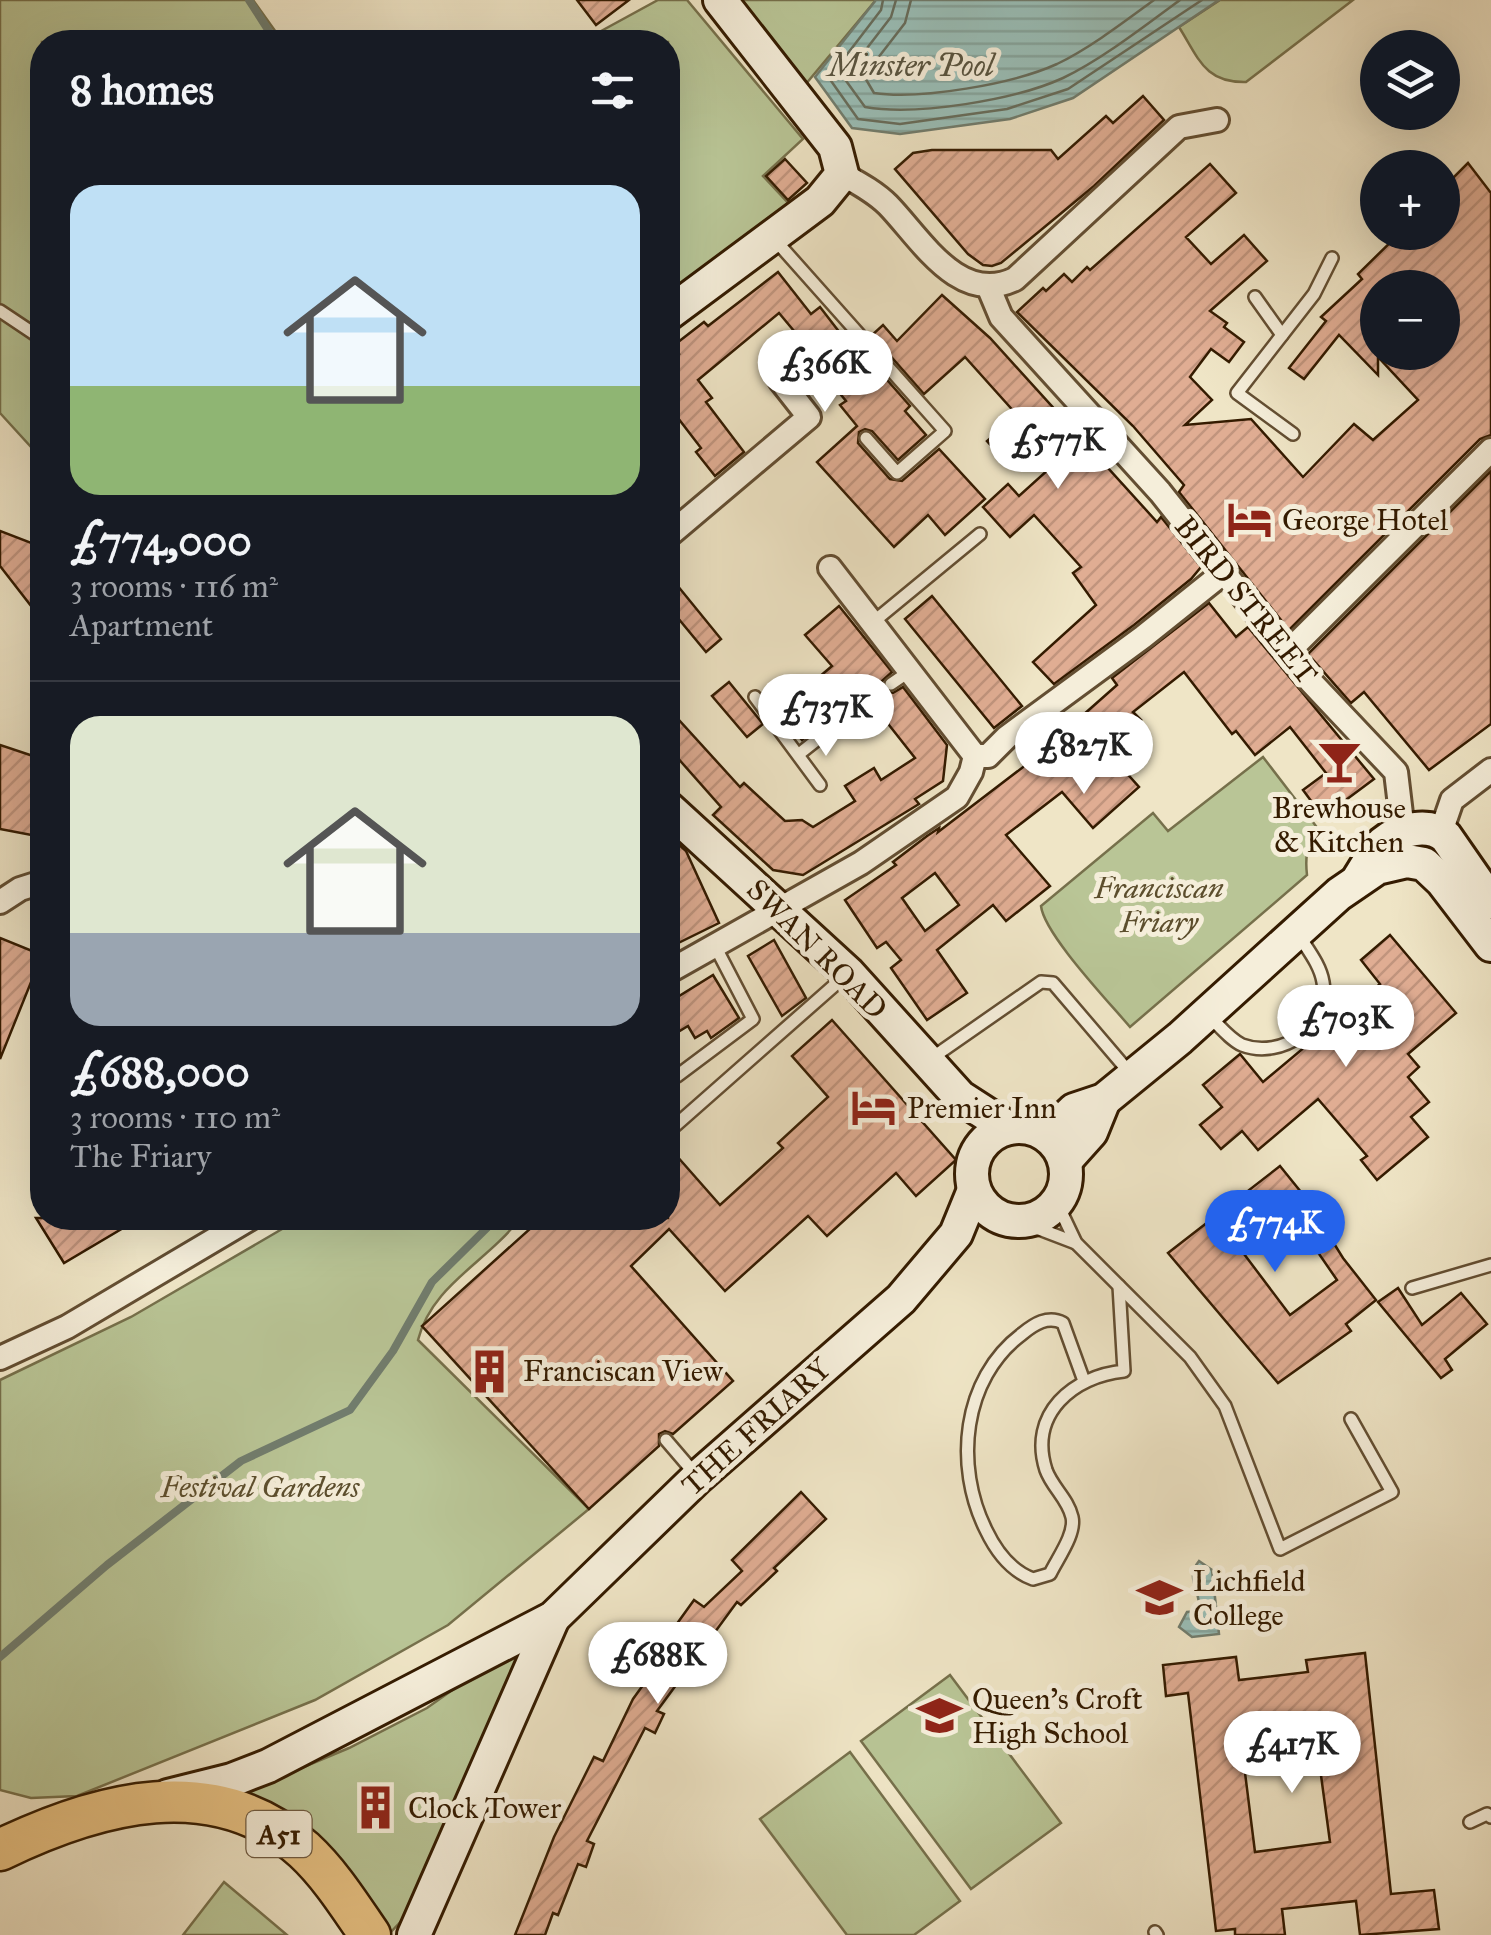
<!DOCTYPE html>
<meta charset="utf-8">
<style>
body{margin:0;font-family:"IM FELL Great Primer",serif;background:#242831;color:#f1f3f6;height:100vh;display:flex;flex-direction:column;font-size:38px;white-space:nowrap}
*{box-sizing:border-box;margin:0}
p{font-size:32px;color:#9ea1a6}
.icon{flex:none;width:55px;height:55px;fill:none;stroke:currentColor;stroke-width:2;stroke-linecap:round;stroke-linejoin:round}
.map{position:relative;flex:1;overflow:hidden}
.details{position:absolute;left:30px;top:30px;width:650px;height:1200px;display:flex;flex-direction:column;background:#171b24;border-radius:40px;box-shadow:0 10px 40px #0002}
.details>*{flex:none}
.controls{position:absolute;left:1360px;top:30px;display:grid;gap:20px}
.controls a{display:grid;place-items:center;width:100px;height:100px;border-radius:50%;background:#171b24;box-shadow:0 10px 40px #0002;font-size:50px}
.price{position:absolute;translate:-50% -85px;padding:0 22px;border-radius:35px;background:#fff;color:#222;font-size:32px;line-height:65px;filter:drop-shadow(0 2px 5px #0008)}
.price::after{content:'';position:absolute;left:50%;top:60px;width:30px;height:22px;margin-left:-15px;background:inherit;clip-path:polygon(0 0,100% 0,50% 100%)}
.price.selected{background:#2563eb;color:#fff}
ul{padding:0;list-style:none}
li{display:grid;align-content:center;gap:20px;height:530px;padding:0 40px}
li+li{border-top:2px solid #363941}
li span{display:grid;place-items:center;height:310px;border-radius:30px;color:#555}
li>.icon{margin-inline-start:auto}
span .icon{width:180px;height:180px;fill:#fffc;stroke-width:1}
li b{font-size:42px}
h2{display:flex;justify-content:space-between;align-items:center;height:120px;padding:0 40px;font-size:42px}
.map>svg:first-child{display:block}
.green{fill:#b9c596;stroke:#76704b;stroke-width:2.5}
.water{fill:url(#water-rules);stroke:#717d6e;stroke-width:2.5}
.lines{fill:none;stroke-linecap:round;stroke-linejoin:round}
.shore{stroke:#676d5c;stroke-width:2.5}
.stream{stroke:#717d6e;stroke-width:8}
.building{fill:url(#building-hatch);stroke:#341b00;stroke-width:2.5;fill-rule:evenodd}
.lane-casing{stroke:#634e32;stroke-width:16}
.street-casing{stroke:#634e32;stroke-width:28}
.secondary-casing{stroke:#341b00;stroke-width:38}
.highway-casing{stroke:#341b00;stroke-width:45}
.lane{stroke:#f5eeda;stroke-width:11}
.street{stroke:#f5eeda;stroke-width:22}
.secondary{stroke:#f5eeda;stroke-width:32}
.highway{stroke:#e8c283;stroke-width:40}
.labels{text-anchor:middle;dominant-baseline:central;stroke-width:10;stroke-linejoin:round;paint-order:stroke}
.shield{fill:#f5eeda;stroke:#6e5a41;stroke-width:2.5}
.shield-label{font-size:28px;font-weight:bold;fill:#341b00}
.poi-label{font-size:30px;fill:#341b00;stroke:#f5eeda;text-anchor:start}
.street-label{font-size:30px;fill:#341b00;stroke:#f5eeda}
.park-label{font-size:30px;font-style:italic;fill:#5c4e2d;stroke:#f5eeda}
.water-label{font-size:32px;font-style:italic;fill:#585440;stroke:#f5eeda}
</style>
<div class="map">
<svg width="1491" height="1935" viewBox="0 0 1491 1935">
<defs>
<pattern id="water-rules" width="6" height="5" patternUnits="userSpaceOnUse" patternTransform="scale(2.5)"><rect width="6" height="5" fill="#9abfb8"/><path d="M0 2.5h6" fill="none" stroke="#85a49c"/></pattern>
<pattern id="building-hatch" width="6" height="6" patternUnits="userSpaceOnUse" patternTransform="scale(2.5)"><rect width="6" height="6" fill="#e0ad93"/><path d="M-1 1l2-2M0 6l6-6M5 7l2-2" fill="none" stroke="#c1947d"/></pattern>
</defs>
<rect width="100%" height="100%" fill="#efe5c6"/>
<filter id="stains"><feTurbulence type="fractalNoise" baseFrequency=".002" numOctaves="4"/><feColorMatrix values="0 0 0 0 .2 0 0 0 0 .09 0 0 0 0 .02 0 0 0 .5 -.17"/></filter>
<radialGradient id="worn" r=".72"><stop offset=".6" stop-color="#630" stop-opacity="0"/><stop offset="1" stop-color="#630" stop-opacity=".3"/></radialGradient>
<!-- green -->
<g class="green">
<path d="M0,0H253L283,42H42V459L0,413Z"/>
<path d="M658,0H687L803,139L763,176L790,205L668,297V42H581Z"/>
<path d="M741,0H876L805,85Z"/>
<path d="M1220,0H1353L1246,82C1205,83 1199,59 1179,27Z"/>
<path d="M1263,757L1319,830C1306,841 1305,858 1307,875L1130,1027C1109,1002 1044,934 1041,906L1153,813L1168,831Z"/>
<path d="M301,1218H520C488,1262 432,1284 418,1340L589,1509L448,1625L315,1700L77,1796L31,1798L0,1790V1380L131,1317Z"/>
<path d="M516,1645L529,1655L407,1915L388,1935C352,1861 309,1836 242,1793L349,1748L427,1708Z"/>
<path d="M950,1675L1061,1823L971,1889L861,1741Z"/>
<path d="M850,1752L960,1901L914,1935H847L760,1819Z"/>
<path d="M224,1882L287,1935H183Z"/>
</g>
<!-- water -->
<g class="water">
<path d="M876,0H1219L1073,98L1010,119L900,134L852,128L815,77Z"/>
<path d="M1199,1561L1212,1570L1219,1634L1192,1637L1179,1627L1187,1612L1199,1611C1202,1591 1184,1579 1199,1561Z"/>
</g>
<g class="lines">
<!-- shore -->
<g class="shore">
<path d="M883,0L881,10L829,78L858,119L900,124L1007,109L1068,89L1202,0"/>
<path d="M896,0L891,17L844,78L865,107C917,116 1015,100 1063,78C1101,60 1146,25 1180,0"/>
<path d="M911,0L905,23L864,76L874,93C920,100 1013,84 1057,64C1090,48 1124,22 1154,0"/>
</g>
<!-- stream -->
<g class="stream">
<path d="M249,0L276,42"/>
<path d="M0,1657L107,1565L241,1461L350,1410L393,1351L432,1282L497,1218"/>
</g>
</g>
<!-- building -->
<g class="building">
<path d="M577,0H629L596,25Z"/>
<path d="M1143,96L1164,120L1094,186L1001,263L992,266L983,265L968,254L895,169L913,153L932,150H1051L1058,159L1106,116L1113,123Z"/>
<path d="M785,159L807,183L788,200L766,176Z"/>
<path d="M1468,163L1491,193V435L1480,439L1289,630L1179,492L1184,485L1133,426L1017,312L1043,288L1046,291L1064,274L1072,282L1087,267L1090,270L1210,164L1236,193L1186,237L1211,264L1244,235L1267,261L1210,311L1227,323L1224,327L1244,342L1229,362L1211,349L1190,377L1212,400L1185,425L1251,419L1303,477L1354,424L1373,440L1418,400L1378,357V375L1339,335L1304,379L1289,368L1326,321L1321,317L1362,279L1358,274L1401,232H1442V189ZM1378,288H1442V352H1378Z"/>
<path d="M778,272L811,314L820,307L854,351L858,347L910,406L905,411L926,435L898,460L872,431L865,429L859,432L858,443L890,479L902,481L939,449L985,499L945,535L928,515L894,547L817,462L857,426L840,405L846,401L816,364L819,361L779,313L698,380L712,398L706,402L744,452L715,476L696,452L701,448L668,405V363L679,354L673,346L704,322L708,326Z"/>
<path d="M942,295L990,338L1157,522L1161,517L1201,567L1191,579L1134,625L1054,684L1033,662L1096,605L1073,573L1081,567L1034,515L1010,537L983,507L1008,484L1019,496L1059,460L1032,431L1002,458L987,441L1017,415L965,357L924,394L872,335L883,325L897,341Z"/>
<path d="M1491,471V724L1429,770L1364,692L1351,703L1308,654Z"/>
<path d="M0,531L42,547V620L0,566Z"/>
<path d="M668,574L721,639L706,652L668,606Z"/>
<path d="M932,596L1022,706L994,728L905,619Z"/>
<path d="M1209,603L1236,637L1248,627L1374,779L1323,817L1303,790L1326,773L1290,727L1255,755L1236,731L1232,734L1184,672L1133,712L1141,720L1106,750L1139,787L1093,828L1062,792L1006,835L1050,886L1006,921L993,905L937,950L967,993L927,1020L891,968L901,960L886,942L877,948L845,900L896,865L893,862L927,836L939,828L938,832L1031,761L1117,685L1112,678ZM935,873L959,905L925,931L902,898Z"/>
<path d="M839,606L892,672L882,681L884,690L893,693L903,687L947,745L943,781L915,799L919,804L803,875L773,870L713,815L721,807L668,747V708L740,787L744,783L785,821L802,820L813,827L855,801L845,786L874,768L881,780L915,758L874,706L875,699L868,692L860,694L802,740L778,712L832,666L805,635Z"/>
<path d="M729,682L763,724L747,737L712,696Z"/>
<path d="M0,745L42,759V837L0,829Z"/>
<path d="M668,835L686,851L719,923L668,948Z"/>
<path d="M1390,935L1456,1013L1408,1054L1419,1067L1408,1077L1429,1102L1411,1117L1428,1137L1377,1180L1361,1160L1367,1156L1318,1099L1258,1150L1242,1131L1221,1149L1200,1125L1222,1107L1203,1085L1240,1054L1263,1082L1380,984L1361,960Z"/>
<path d="M0,938L42,955L0,1059Z"/>
<path d="M774,940L806,998L782,1016L748,956Z"/>
<path d="M713,975L739,1018L711,1038L707,1031L695,1038L688,1026L668,1038V1003Z"/>
<path d="M832,1020L956,1160L916,1196L896,1173L827,1236L808,1216L725,1291L669,1229L631,1266L733,1381L673,1434L665,1431L659,1434V1446L589,1509L422,1326L542,1218H578L589,1228L600,1218H668V1146L720,1205L783,1148L778,1143L828,1097L792,1056Z"/>
<path d="M1280,1166L1305,1197L1343,1258L1376,1300L1346,1324L1351,1331L1278,1383L1168,1253ZM1284,1203L1337,1280L1290,1315L1235,1242Z"/>
<path d="M36,1218H140L64,1263Z"/>
<path d="M1398,1288L1422,1325L1461,1293L1487,1324L1445,1359L1452,1370L1441,1378L1378,1302Z"/>
<path d="M801,1492L826,1519L774,1568L777,1571L741,1605L737,1602L657,1711L664,1714L655,1733L645,1728L587,1841L594,1844L586,1867L578,1864L558,1915L553,1913L545,1935H515L554,1837L594,1757L603,1761L633,1699L654,1670L651,1667L674,1634L671,1632L694,1600L704,1607L742,1571L732,1560Z"/>
<path d="M1365,1653L1391,1894L1434,1890L1439,1929L1360,1935L1356,1901L1282,1909L1285,1935H1235V1929L1216,1931L1188,1693L1166,1696L1163,1665L1236,1657L1239,1680L1308,1672L1306,1660ZM1315,1731L1330,1842L1255,1852L1241,1741Z"/>
</g>
<g class="lines">
<defs>
<g id="lane">
<path d="M776,241L945,431L897,473L866,438"/>
<path d="M1255,297L1282,335"/>
<path d="M0,311L42,339"/>
<path d="M1293,434L1237,393L1314,294L1332,258"/>
<path d="M872,623L980,534"/>
<path d="M891,684L910,671"/>
<path d="M755,697L820,785"/>
<path d="M799,754L866,701"/>
<path d="M1207,1014C1218,1024 1229,1039 1242,1045C1282,1060 1331,1026 1323,982C1320,964 1307,949 1298,934"/>
<path d="M929,1060L1041,982L1053,983L1129,1072"/>
<path d="M677,1076L753,1019L714,944"/>
<path d="M668,1132L845,976"/>
<path d="M1057,1203L1076,1243L1190,1357L1225,1406L1280,1549L1392,1492L1351,1419"/>
<path d="M1021,1222L1076,1243"/>
<path d="M1412,1288L1491,1265"/>
<path d="M1084,1381L1063,1323C1048,1315 1034,1324 1022,1334C962,1379 954,1466 986,1530C996,1551 1011,1571 1033,1579L1050,1574C1057,1559 1076,1534 1072,1517C1068,1499 1052,1487 1046,1470C1028,1414 1073,1376 1124,1371L1119,1286"/>
<path d="M666,1440L696,1475"/>
<path d="M1470,1822L1487,1814L1491,1817"/>
<path d="M1155,1932L1157,1935"/>
</g>
<g id="street">
<path d="M842,174C858,183 875,192 888,205C921,239 959,306 1015,279L1179,127L1217,120"/>
<path d="M988,286L1001,317L1160,492L1311,682L1396,772L1403,831"/>
<path d="M668,536L809,417L780,380"/>
<path d="M1288,652L1491,450"/>
<path d="M975,756H988L1007,737L1143,637L1223,573"/>
<path d="M1441,832L1452,800L1491,770"/>
<path d="M0,902L20,889L42,882"/>
<path d="M668,972L861,863L957,797L971,772L975,756L830,568"/>
<path d="M0,1358L67,1327L251,1218"/>
</g>
<g id="secondary">
<path d="M668,314L820,201L842,174L835,147L720,0"/>
<path d="M668,808L848,973L960,1097L1008,1128"/>
<path d="M1359,878C1366,867 1374,852 1383,843C1400,829 1429,822 1446,837L1491,902"/>
<circle cx="1019" cy="1174" r="47"/>
<path d="M1047,1136L1074,1110L1104,1100L1180,1038L1339,894L1377,868L1407,861L1424,864L1442,881L1491,945"/>
<path d="M1065,1161L1091,1132L1104,1100"/>
<path d="M168,1796L232,1780L268,1766L553,1618L698,1477L901,1299L956,1234L974,1190"/>
<path d="M414,1935L553,1618"/>
</g>
<path id="highway" d="M0,1850C97,1803 214,1770 304,1850C330,1874 350,1906 370,1935"/>
</defs>
<!-- lane casing -->
<use href="#lane" class="lane-casing"/>
<!-- street casing -->
<use href="#street" class="street-casing"/>
<!-- secondary casing -->
<use href="#secondary" class="secondary-casing"/>
<!-- highway casing -->
<use href="#highway" class="highway-casing"/>
<!-- lane -->
<use href="#lane" class="lane"/>
<!-- street -->
<use href="#street" class="street"/>
<!-- secondary -->
<use href="#secondary" class="secondary"/>
<!-- highway -->
<use href="#highway" class="highway"/>
</g>
<!-- icons -->
<defs>
<symbol id="hotel-bare" viewBox="-9 -9 18 18"><path d="M-6-4.5h1.5V1H6V5H4.5V3h-9V5H-6ZM-4 0a1.8 1.8 0 1 1 3.6 0ZM.5 0V-2.5h3Q6-2.5 6 0Z" fill="#8f2418" stroke="#f5eeda" stroke-width="2.5" paint-order="stroke"/></symbol>
<symbol id="bar-bare" viewBox="-9 -9 18 18"><path d="M-6-5H6L.8 .8V4.5H3.5V6h-7V4.5H-.8V.8Z" fill="#8f2418" stroke="#f5eeda" stroke-width="2.5" paint-order="stroke"/></symbol>
<symbol id="building-bare" viewBox="-9 -9 18 18"><path d="M-4-6H4V6H1V3H-1V6H-4ZM-2.5-4.3h1.7v1.8h-1.7ZM.8-4.3h1.7v1.8H.8ZM-2.5-1h1.7V.8h-1.7ZM.8-1h1.7V.8H.8Z" fill="#8f2418" stroke="#f5eeda" stroke-width="2.5" paint-order="stroke"/></symbol>
<symbol id="university-bare" viewBox="-9 -9 18 18"><path d="M0-5L7-2L0 1L-7-2ZM-4 1L0 2.5L4 1V4Q0 6-4 4Z" fill="#8f2418" stroke="#f5eeda" stroke-width="2.5" paint-order="stroke"/></symbol>
<symbol id="school-bare" viewBox="-9 -9 18 18"><path d="M0-5L7-2L0 1L-7-2ZM-4 1L0 2.5L4 1V4Q0 6-4 4Z" fill="#8f2418" stroke="#f5eeda" stroke-width="2.5" paint-order="stroke"/></symbol>
</defs>
<g fill-rule="evenodd">
<use href="#hotel-bare" x="1218" y="488" width="63" height="63"/>
<use href="#bar-bare" x="1308" y="730" width="63" height="63"/>
<use href="#hotel-bare" x="842" y="1076" width="63" height="63"/>
<use href="#building-bare" x="458" y="1340" width="63" height="63"/>
<use href="#university-bare" x="1128" y="1566" width="63" height="63"/>
<use href="#school-bare" x="908" y="1684" width="63" height="63"/>
<use href="#building-bare" x="344" y="1776" width="63" height="63"/>
</g>
<g class="labels">
<!-- shield labels -->
<rect class="shield" x="246.5" y="1811" width="65" height="46" rx="8"/>
<g class="shield-label">
<text x="279" y="1834">A51</text>
</g>
<!-- poi labels -->
<g class="poi-label">
<text x="1282" y="520">George Hotel</text>
<text x="1339" y="808" text-anchor="middle">Brewhouse<tspan x="1339" dy="34">&amp; Kitchen</tspan></text>
<text x="907" y="1108">Premier Inn</text>
<text x="523" y="1371">Franciscan View</text>
<text x="1193" y="1581">Lichfield<tspan x="1193" dy="34">College</tspan></text>
<text x="972" y="1699">Queen's Croft<tspan x="972" dy="34">High School</tspan></text>
<text x="408" y="1808">Clock Tower</text>
</g>
<!-- street labels -->
<g class="street-label">
<text transform="translate(1246 600) rotate(51)">BIRD STREET</text>
<text transform="translate(817 949) rotate(45)">SWAN ROAD</text>
<text transform="translate(756 1427) rotate(-42)">THE FRIARY</text>
</g>
<!-- park labels -->
<g class="park-label">
<text x="1159" y="888">Franciscan<tspan x="1159" dy="34">Friary</tspan></text>
<text x="260" y="1487">Festival Gardens</text>
</g>
<!-- water labels -->
<g class="water-label">
<text x="911" y="65">Minster Pool</text>
</g>
</g>
<rect width="100%" height="100%" filter="url(#stains)"/>
<rect width="100%" height="100%" fill="url(#worn)"/>
</svg>
<div class="controls">
<a><svg class="icon" aria-label="layers" viewBox="0 0 24 24"><path d="M12 4l9 5-9 5-9-5zM3 14l9 5 9-5"/></svg></a>
<a>+</a>
<a>−</a>
</div>
<b class="price" style="left:825px;top:415px">£366K</b>
<b class="price" style="left:1058px;top:492px">£577K</b>
<b class="price" style="left:826px;top:759px">£737K</b>
<b class="price" style="left:1084px;top:797px">£827K</b>
<b class="price" style="left:1346px;top:1070px">£703K</b>
<b class="price selected" style="left:1275px;top:1275px">£774K</b>
<b class="price" style="left:658px;top:1707px">£688K</b>
<b class="price" style="left:1292px;top:1796px">£417K</b>
<section class="details">
<h2>8 homes<svg class="icon" aria-label="filters" viewBox="0 0 24 24"><path d="M4 7h16M4 17h16"/><circle cx="9" cy="7" r="2"/><circle cx="15" cy="17" r="2"/></svg></h2>
<ul>
<li><span style="background:linear-gradient(#bfe0f5 65%,#8fb573 0)"><svg class="icon" aria-label="home" viewBox="0 0 24 24"><path d="M3 11l9-7 9 7M6 9v11h12V9"/></svg></span><div><b>£774,000</b><p>3 rooms · 116 m²</p><p>Apartment</p></div></li>
<li><span style="background:linear-gradient(#dfe7d0 70%,#9aa5b1 0)"><svg class="icon" aria-label="home" viewBox="0 0 24 24"><path d="M3 11l9-7 9 7M6 9v11h12V9"/></svg></span><div><b>£688,000</b><p>3 rooms · 110 m²</p><p>The Friary</p></div></li>
</ul>
</section>
</div>
